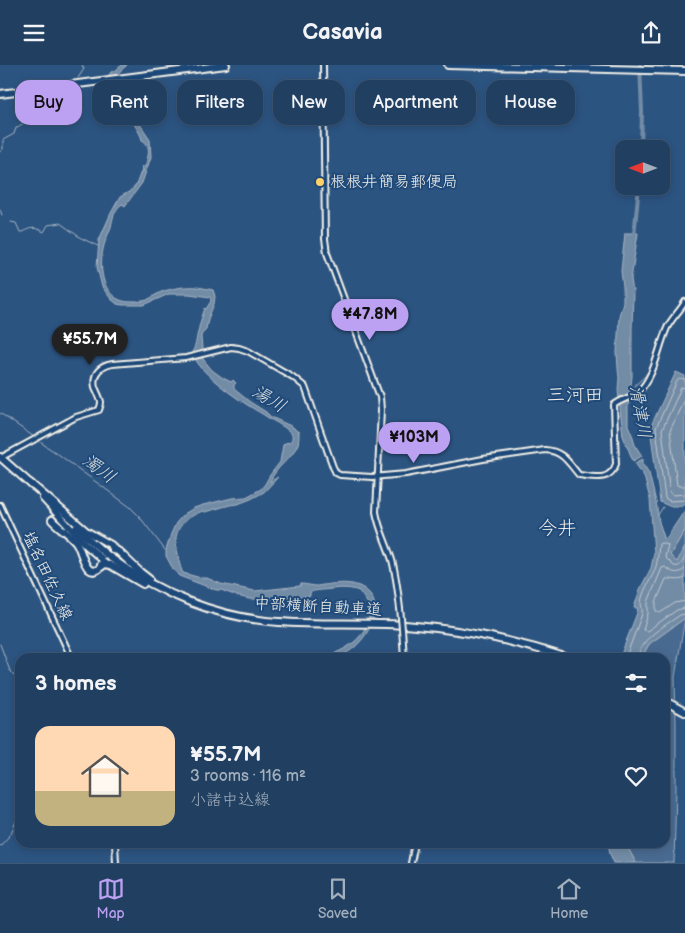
<!DOCTYPE html>
<meta charset="utf-8">
<style>
body{margin:0;font-family:"Balsamiq Sans","Klee One",sans-serif;background:#294667;color:#f1f3f6;height:100vh;display:flex;flex-direction:column;font-size:19px;white-space:nowrap}
*{box-sizing:border-box;margin:0}
p{font-size:16px;color:#a2afbd}
.icon{flex:none;width:28px;height:28px;fill:none;stroke:currentColor;stroke-width:2;stroke-linecap:round;stroke-linejoin:round}
.map{position:relative;flex:1;overflow:hidden}
.drawer{position:absolute;left:15px;top:588px;width:655px;height:195px;display:flex;flex-direction:column;background:#213f61;border-radius:15px;box-shadow:0 2px 8px #0003,0 0 0 1px #3e5876}
.drawer>*{flex:none}
.banner{position:absolute;left:15px;top:15px;width:655px;height:45px;display:flex;gap:10px}
.needle{width:32px;rotate:270deg}
.tools{position:absolute;left:615px;top:75px;display:grid;gap:10px}
.tools a{display:grid;place-items:center;width:55px;height:55px;border-radius:10px;background:#213f61;box-shadow:0 2px 8px #0003,0 0 0 1px #3e5876;font-size:25px}
.price{position:absolute;translate:-50% -42px;padding:0 11px;border-radius:18px;background:#bca0f2;color:#111;font-size:16px;line-height:32px;filter:drop-shadow(0 1px 2px #0008)}
.price::after{content:'';position:absolute;left:50%;top:30px;width:15px;height:11px;margin-left:-8px;background:inherit;clip-path:polygon(0 0,100% 0,50% 100%)}
.price.active{background:#222;color:#fff}
ul{padding:0;list-style:none}
li{display:flex;align-items:center;gap:15px;height:125px;padding:0 20px}
li+li{border-top:1px solid #3e5876}
li span{display:grid;place-items:center;flex:none;width:140px;height:100px;border-radius:15px;color:#555}
li>.icon{margin-inline-start:auto}
span .icon{width:60px;height:60px;fill:#fffc;stroke-width:1}
li b{font-size:21px}
h2{display:flex;justify-content:space-between;align-items:center;height:60px;padding:0 20px;font-size:21px}
.pill{padding:0 18px;border-radius:15px;background:#213f61;box-shadow:0 2px 8px #0003,0 0 0 1px #3e5876;font-size:18px;line-height:45px}
.pill.active{background:#bca0f2;color:#111}
header{display:flex;justify-content:space-between;align-items:center;height:65px;padding:0 20px;background:#213f61;font-size:22px;font-weight:700}
.menu{display:flex;justify-content:space-around;align-items:center;height:70px;border-top:1px solid #3e5876;background:#213f61;font-size:14px;color:#a2afbd}
.menu a{display:grid;justify-items:center;gap:2px}
.menu .active{color:#bca0f2}
.map>svg:first-child{display:block}
.green{fill:#496b90;stroke:#9eaebc}
.water{fill:#738ca6;stroke:#a7b4c0}
.lines{fill:none;stroke-linecap:round;stroke-linejoin:round}
.shore{stroke:#c0c9ce;stroke-width:1}
.stream{stroke:#a7b4c0;stroke-width:1}
.river{stroke:#738ca6;stroke-width:4}
.secondary-casing{stroke:#f4f1e8;stroke-width:8}
.highway-casing{stroke:#f4f1e8;stroke-width:10}
.secondary{stroke:#1f4a7a;stroke-width:4}
.highway{stroke:#1f4a7a;stroke-width:6}
.secondary-bridge-casing{stroke:#f4f1e8;stroke-width:8;stroke-linecap:butt}
.highway-bridge-casing{stroke:#f4f1e8;stroke-width:10;stroke-linecap:butt}
.secondary-bridge{stroke:#1f4a7a;stroke-width:4}
.highway-bridge{stroke:#1f4a7a;stroke-width:6}
.poi-dot{fill:#ffd166;stroke:#1f4a7a;stroke-width:2}
.labels{text-anchor:middle;dominant-baseline:central;stroke-width:4;stroke-linejoin:round;paint-order:stroke}
.poi-label{font-size:16px;fill:#f4f1e8;stroke:#1f4a7a;text-anchor:start}
.street-label{font-size:16px;fill:#f4f1e8;stroke:#1f4a7a}
.water-label{font-size:18px;font-style:italic;fill:#dadddb;stroke:#1f4a7a}
.quarter-label{font-size:19px;fill:#f4f1e8;stroke:#1f4a7a}
</style>
<header><svg class="icon" aria-label="menu" viewBox="0 0 24 24"><path d="M4 6h16M4 12h16M4 18h16"/></svg>Casavia<svg class="icon" aria-label="share" viewBox="0 0 24 24"><path d="M12 15V3M7 8l5-5 5 5M5 13v7h14v-7"/></svg></header>
<div class="map">
<svg width="685" height="798" viewBox="0 0 685 798">
<rect width="100%" height="100%" fill="#2c5481"/>
<filter id="ink" filterUnits="userSpaceOnUse"><feTurbulence type="fractalNoise" baseFrequency=".02" numOctaves="2"/><feDisplacementMap in="SourceGraphic" scale="10" xChannelSelector="R" yChannelSelector="G"/><feConvolveMatrix kernelMatrix="1 2 1 2 8 2 1 2 1" color-interpolation-filters="sRGB"/></filter>
<g filter="url(#ink)">
<!-- green -->
<g class="green">
<path d="M685,465V482L677,498L670,490Z"/>
<path d="M685,553L675,612L676,658V725L674,798H636L629,785L627,778H665V592H642L649,579Z"/>
</g>
<!-- water -->
<g class="water">
<path d="M122,0H127L105,20L107,26L119,39L129,43L150,74L151,92L142,118L125,141L122,139C114,145 113,153 111,162C109,167 107,172 105,177C99,195 99,226 120,235C127,238 140,237 147,235C153,232 157,228 164,226C171,224 179,222 186,222C195,221 204,223 213,225L215,231L214,239L208,254L206,264L202,268L201,272L203,294L212,305L223,313L231,317L233,315L236,318L234,320V324L250,337L266,347L271,352L293,362L297,366L299,367C299,371 299,375 298,379C292,394 276,401 270,417L278,412L264,427L251,434L238,439L230,440L205,447L203,446C189,451 175,461 176,477C176,480 177,482 177,485C179,494 179,500 183,508L201,513H207L221,519L255,526L300,521L301,519C307,519 311,521 317,521C329,519 348,516 359,521C390,534 369,575 348,587C345,589 342,592 338,592C335,593 330,592 326,592C353,581 366,573 371,543L359,526C346,521 335,524 322,525C317,526 314,525 310,528V531L301,533L298,531L275,534H249L237,531L221,525H216L179,511L174,506L166,491V485L171,469L176,458L184,449L194,443L203,440L232,433L246,432L261,424L265,419L270,410L280,397L283,380L285,378L290,377C293,373 293,371 290,367C283,360 272,356 264,350C243,338 199,310 192,287C197,280 196,271 199,263V261L205,243L206,244L211,236L210,232L189,229H169L144,240H122L117,239L111,234L102,222L97,202L99,175L111,148L120,132L132,125L136,120L143,101L142,107H143C146,98 154,81 142,75C141,68 128,50 123,45C117,40 101,29 102,21C103,16 108,11 111,7L115,6Z"/>
<path d="M625,168H638L631,214L633,227L632,265V312L628,341V360L633,372L635,380L642,391L633,396L623,371L618,325L619,313L618,304L617,287L619,251L623,237V222L621,206Z"/>
<path d="M676,307L685,311V436L682,441H669L660,437L650,363Z"/>
<path d="M643,394V399L649,408L656,437L659,457L665,475L685,445V465L670,490L677,497L685,482L684,496H685V553L649,579L642,592H620L637,548L638,543H634L640,524L651,503L654,488L650,434L644,411L635,398Z"/>
<path d="M608,778H627L629,785L636,798H614L610,789Z"/>
</g>
<g class="lines">
<!-- shore -->
<g class="shore">
<path d="M685,315L679,314L677,316L656,363L665,433L670,436L685,435"/>
<path d="M685,322L681,323L662,365L670,428L673,430L685,429"/>
<path d="M685,332L670,366L677,420L679,421H685"/>
<path d="M685,504C678,510 672,508 665,502L662,503L648,537V549L643,565L647,566L677,545L685,543"/>
<path d="M685,513C677,517 672,513 666,514L656,537V546L660,548L675,538L685,536"/>
<path d="M626,592L642,549C643,545 641,541 641,538C642,527 650,516 654,507C658,498 658,488 659,479L661,478L668,480L665,492L674,501C681,503 682,497 685,492"/>
<path d="M638,592C640,573 665,561 680,550L685,549"/>
</g>
<!-- stream -->
<g class="stream">
<path d="M78,13L84,4L82,0"/>
<path d="M0,87L3,84V75L14,69L16,63L36,50L50,47L56,32L64,30L69,24"/>
<path d="M0,144L2,150"/>
<path d="M11,157L16,158L20,167H22C32,162 34,162 44,167L48,160L60,158L81,173L98,181"/>
<path d="M630,325L645,311L651,302"/>
<path d="M0,348L34,372"/>
<path d="M37,375L58,389L130,442L139,451L165,485"/>
<path d="M658,450L663,442"/>
<path d="M0,579L10,606L16,612L20,627"/>
<path d="M20,650V653"/>
<path d="M11,768L20,747"/>
<path d="M0,781L10,770"/>
</g>
<!-- river -->
<g class="river">
<path d="M640,0L642,47L641,84"/>
<path d="M634,171L639,121"/>
</g>
<defs>
<g id="secondary">
<path d="M323,0L325,174L327,188L380,332L381,345L376,447C379,464 387,479 392,495C397,514 399,534 401,553"/>
<path d="M4,391L76,352L99,345C100,341 101,341 101,337C100,332 97,327 95,322C92,309 100,301 112,299L186,293L231,282L239,283L248,286L293,312L305,322L333,402L336,408L340,410L372,412L406,409L483,394L545,385C563,386 568,397 579,410C594,412 610,417 616,399L614,340C621,334 631,333 638,327C655,312 658,283 667,263C671,254 680,246 685,237"/>
<path d="M0,440L71,592"/>
<path d="M402,564L404,592"/>
<path d="M115,778L116,798"/>
<path d="M411,798L415,778"/>
</g>
<g id="highway">
<path d="M448,0L685,6"/>
<path d="M0,29L226,0"/>
<path d="M0,392L33,421"/>
<path d="M30,418L86,466L111,480L113,483V486L116,485L119,487L140,507L149,514"/>
<path d="M43,433L85,479L102,494L103,496L101,500"/>
<path d="M52,455C59,463 69,468 76,477C83,486 85,520 104,499"/>
<path d="M76,463L107,490"/>
<path d="M111,493C159,529 218,553 279,557C321,560 363,557 405,560C459,564 513,575 565,592"/>
<path d="M102,501L105,499L110,500L143,519"/>
<path d="M665,636L685,647"/>
</g>
</defs>
<!-- secondary casing -->
<use href="#secondary" class="secondary-casing"/>
<!-- highway casing -->
<use href="#highway" class="highway-casing"/>
<!-- secondary -->
<use href="#secondary" class="secondary"/>
<!-- highway -->
<use href="#highway" class="highway"/>
<defs>
<path id="secondary-bridge" d="M401,553L402,564"/>
<path id="highway-bridge" d="M107,490L111,493"/>
</defs>
<!-- secondary-bridge casing -->
<use href="#secondary-bridge" class="secondary-bridge-casing"/>
<!-- highway-bridge casing -->
<use href="#highway-bridge" class="highway-bridge-casing"/>
<!-- secondary-bridge -->
<use href="#secondary-bridge" class="secondary-bridge"/>
<!-- highway-bridge -->
<use href="#highway-bridge" class="highway-bridge"/>
</g>
</g>
<!-- markers -->
<circle class="poi-dot" cx="320" cy="117" r="5"/>
<g class="labels">
<!-- poi labels -->
<g class="poi-label">
<text x="330" y="117">根根井簡易郵便局</text>
</g>
<!-- street labels -->
<g class="street-label">
<text transform="translate(47 511) rotate(65)">塩名田佐久線</text>
<text transform="translate(318 542) rotate(3)">中部横断自動車道</text>
</g>
<!-- water labels -->
<g class="water-label">
<text transform="translate(269 334) rotate(31)">湯川</text>
<text transform="translate(640 347) rotate(80)">滑津川</text>
<text transform="translate(99 404) rotate(36)">濁川</text>
</g>
<!-- quarter labels -->
<g class="quarter-label">
<text x="575" y="330">三河田</text>
<text x="557" y="463">今井</text>
</g>
</g>
</svg>
<div class="tools">
<a><svg class="needle" viewBox="-14 -14 28 28"><path d="M0-13l5 13h-10z" fill="#e53935"/><path d="M0 13l5-13h-10z" fill="#a2afbd"/></svg></a>
</div>
<b class="price" style="left:370px;top:276px">¥47.8M</b>
<b class="price active" style="left:90px;top:301px">¥55.7M</b>
<b class="price" style="left:414px;top:399px">¥103M</b>
<div class="banner">
<a class="pill active">Buy</a>
<a class="pill">Rent</a>
<a class="pill">Filters</a>
<a class="pill">New</a>
<a class="pill">Apartment</a>
<a class="pill">House</a>
</div>
<section class="drawer">
<h2>3 homes<svg class="icon" aria-label="filters" viewBox="0 0 24 24"><path d="M4 7h16M4 17h16"/><circle cx="9" cy="7" r="2"/><circle cx="15" cy="17" r="2"/></svg></h2>
<ul>
<li><span style="background:linear-gradient(#ffd9b3 65%,#c2b280 0)"><svg class="icon" aria-label="home" viewBox="0 0 24 24"><path d="M3 11l9-7 9 7M6 9v11h12V9"/></svg></span><div><b>¥55.7M</b><p>3 rooms · 116 m²</p><p>小諸中込線</p></div><svg class="icon" aria-label="heart" viewBox="0 0 24 24"><path d="M12 20l-8-8c-3-5 5-10 8-4 3-6 11-1 8 4z"/></svg></li>
</ul>
</section>
</div>
<nav class="menu">
<a class="active"><svg class="icon" aria-label="map" viewBox="0 0 24 24"><path d="M3 6l6-2 6 2 6-2v14l-6 2-6-2-6 2zM9 4v14M15 6v14"/></svg>Map</a>
<a><svg class="icon" aria-label="saved" viewBox="0 0 24 24"><path d="M7 4h10v16l-5-4-5 4z"/></svg>Saved</a>
<a><svg class="icon" aria-label="home" viewBox="0 0 24 24"><path d="M3 11l9-7 9 7M6 9v11h12V9"/></svg>Home</a>
</nav>
